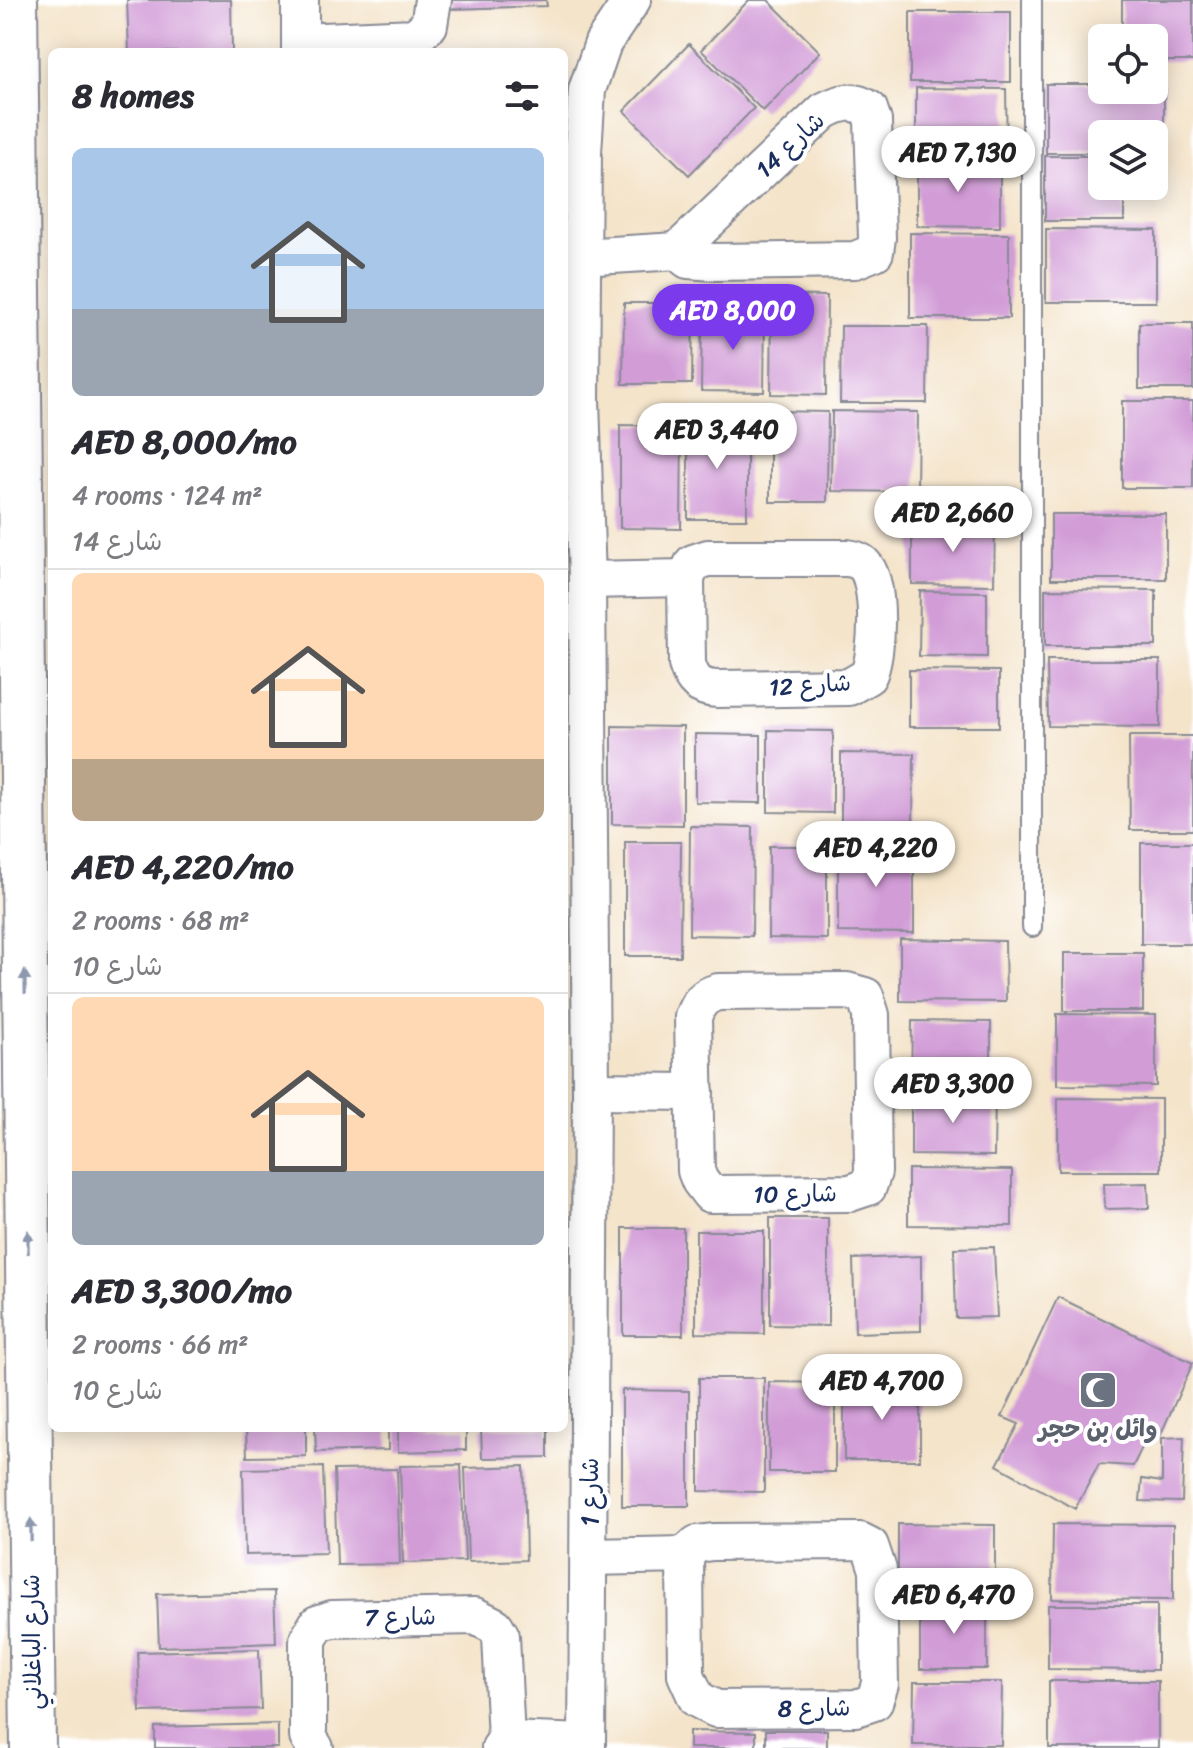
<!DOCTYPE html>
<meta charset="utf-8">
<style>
body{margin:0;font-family:Sriracha,"Playpen Sans Arabic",sans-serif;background:#f2f2f3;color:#2b2b33;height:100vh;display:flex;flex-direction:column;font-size:30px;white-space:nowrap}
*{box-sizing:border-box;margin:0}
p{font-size:26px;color:#7c7c81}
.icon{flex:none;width:44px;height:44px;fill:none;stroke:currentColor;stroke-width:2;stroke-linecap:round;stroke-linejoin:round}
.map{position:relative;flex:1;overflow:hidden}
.sheet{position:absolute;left:48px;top:48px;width:520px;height:1384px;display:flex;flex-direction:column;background:#fff;border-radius:12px;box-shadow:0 4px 20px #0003}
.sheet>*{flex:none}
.buttons{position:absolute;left:1088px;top:24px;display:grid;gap:16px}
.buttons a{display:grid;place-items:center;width:80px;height:80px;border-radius:12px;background:#fff;box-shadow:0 4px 20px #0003;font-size:40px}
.price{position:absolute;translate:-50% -68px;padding:0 18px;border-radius:28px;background:#fff;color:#222;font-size:26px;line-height:52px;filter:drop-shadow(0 2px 4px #0008)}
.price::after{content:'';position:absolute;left:50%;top:48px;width:24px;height:18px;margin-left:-12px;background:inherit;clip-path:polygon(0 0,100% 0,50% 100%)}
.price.selected{background:#7c3aed;color:#fff}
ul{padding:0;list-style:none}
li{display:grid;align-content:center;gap:16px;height:424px;padding:0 24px}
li+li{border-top:2px solid #e1e1e2}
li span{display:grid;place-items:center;height:248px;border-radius:12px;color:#555}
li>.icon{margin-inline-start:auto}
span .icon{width:144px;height:144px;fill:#fffc;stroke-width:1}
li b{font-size:34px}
h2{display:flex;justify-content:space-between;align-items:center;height:96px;padding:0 24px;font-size:34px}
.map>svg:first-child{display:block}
.building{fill:#d29cd7}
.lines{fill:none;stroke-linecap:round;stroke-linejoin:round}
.lane-casing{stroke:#888a94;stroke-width:22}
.street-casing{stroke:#888a94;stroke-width:40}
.secondary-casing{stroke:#888a94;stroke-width:48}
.lane{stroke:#fff;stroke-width:18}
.street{stroke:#fff;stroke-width:36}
.secondary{stroke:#fff;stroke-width:44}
.oneway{fill:#8d97ae}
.labels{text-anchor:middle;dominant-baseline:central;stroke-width:8;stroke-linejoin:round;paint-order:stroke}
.street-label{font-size:24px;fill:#1b2f5e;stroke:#fff}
.worship-label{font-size:24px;font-weight:bold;fill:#5b616d;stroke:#fff}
</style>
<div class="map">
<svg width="1193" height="1748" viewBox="0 0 1193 1748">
<rect width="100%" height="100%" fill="#fff"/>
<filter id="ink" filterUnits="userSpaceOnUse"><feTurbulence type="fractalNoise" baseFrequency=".0125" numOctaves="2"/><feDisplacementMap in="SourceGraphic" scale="16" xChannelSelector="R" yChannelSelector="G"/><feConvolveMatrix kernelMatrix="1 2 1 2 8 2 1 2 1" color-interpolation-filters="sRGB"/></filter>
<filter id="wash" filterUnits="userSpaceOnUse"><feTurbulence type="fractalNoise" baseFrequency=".006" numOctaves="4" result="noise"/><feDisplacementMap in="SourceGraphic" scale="32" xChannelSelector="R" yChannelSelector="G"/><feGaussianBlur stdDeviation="1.8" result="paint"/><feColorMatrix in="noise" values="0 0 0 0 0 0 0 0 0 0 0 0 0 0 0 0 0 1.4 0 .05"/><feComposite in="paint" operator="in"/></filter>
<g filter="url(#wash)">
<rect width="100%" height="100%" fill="#f4e4ca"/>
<g id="blocks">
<!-- building -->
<g class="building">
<path d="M127,0H231L232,52H129Z"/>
<path d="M450,0H546L547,6L451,9Z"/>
<path d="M749,0H768L820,52L763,111L701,50Z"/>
<path d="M1122,0H1193V61H1154V38H1122Z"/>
<rect x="910" y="12" width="101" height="70"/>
<path d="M689,44L754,108L689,175L624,111Z"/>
<path d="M1046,84H1102V90H1154V84H1164V154H1154V134H1102V153H1046Z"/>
<path d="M916,88L1006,89L1007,156H916Z"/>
<path d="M1045,156H1102V186H1124V221H1045Z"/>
<path d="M917,161L1000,162V227L917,226Z"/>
<path d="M1046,229L1156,230V302H1046Z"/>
<path d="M910,233L1009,234V318H910Z"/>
<path d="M772,295L827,296L826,395L771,394Z"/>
<path d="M624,303H693L692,384H623Z"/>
<path d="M702,312L765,313L764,392L701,391Z"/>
<rect x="1139" y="323" width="54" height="66"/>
<path d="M841,326H928L927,403H840Z"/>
<rect x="1122" y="401" width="71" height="87"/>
<path d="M770,411L828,412L827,502H770Z"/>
<path d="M832,411L918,412L917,492L831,491Z"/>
<path d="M688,423L747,424V519H688Z"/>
<path d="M620,425L682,426L681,529L620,528Z"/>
<rect x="1051" y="514" width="115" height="65"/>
<path d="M912,524H995L994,585L912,584Z"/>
<path d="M1045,589L1156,590V646H1045Z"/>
<path d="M920,591L987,592V657L919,656Z"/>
<path d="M1047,660H1160V727L1048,726Z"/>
<path d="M909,670L999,671V727H909Z"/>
<path d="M612,726L683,727V825L612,824Z"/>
<path d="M768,730L833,731V813L768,812Z"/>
<path d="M695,734L761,735V803L695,802Z"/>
<path d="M1129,736H1193V830H1130Z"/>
<path d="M841,753L914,754L913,826L841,825Z"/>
<path d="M690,826L753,827L752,936L689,935Z"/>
<path d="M625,842H681L680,956H625Z"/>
<rect x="1141" y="843" width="52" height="101"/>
<path d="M838,845H914V933L838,932Z"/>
<path d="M769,846H827V939L768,938Z"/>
<path d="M900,939L1005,941L1006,1002L900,1001Z"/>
<rect x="1064" y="953" width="79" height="58"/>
<path d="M1057,1014L1156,1015V1086L1057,1085Z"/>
<path d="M912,1021L991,1022V1088H911Z"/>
<path d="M911,1094H995L994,1156L911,1155Z"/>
<path d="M1058,1098L1161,1099V1171H1058Z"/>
<path d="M908,1169L1012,1170V1226L908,1225Z"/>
<path d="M1148,1183L1149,1208L1105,1209L1104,1184Z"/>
<path d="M770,1218H828V1326L770,1325Z"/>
<rect x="623" y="1228" width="60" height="107"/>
<path d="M696,1231H764V1334L696,1333Z"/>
<path d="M994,1247L997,1317L956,1318L954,1248Z"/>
<path d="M921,1256V1331L855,1333L853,1259Z"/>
<path d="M1058,1297L1193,1363L1160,1436L1150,1431L1133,1466L1099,1464L1075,1509L997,1465L1019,1424L1002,1417Z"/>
<path d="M699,1378H764V1492L699,1491Z"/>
<path d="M769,1382L835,1383V1472H769Z"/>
<rect x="844" y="1384" width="76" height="76"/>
<path d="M622,1390L689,1391V1506H622Z"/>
<path d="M246,1428H306V1456L247,1457Z"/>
<path d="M315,1428H388V1450L316,1452Z"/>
<path d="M398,1428H466V1450L398,1452Z"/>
<path d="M481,1428H548V1457L482,1458Z"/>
<path d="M1184,1437L1182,1502L1140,1501L1142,1479L1162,1482V1438Z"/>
<path d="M461,1465L465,1561L403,1563L400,1466Z"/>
<path d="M524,1466L526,1560L468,1562L465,1468Z"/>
<path d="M323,1467L326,1553L245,1555L243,1469Z"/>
<path d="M397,1469L400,1564L337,1565L334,1470Z"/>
<path d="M898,1524L995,1525V1583L898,1582Z"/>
<path d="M1053,1524L1173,1525V1600L1052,1599Z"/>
<path d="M274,1591L276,1643L159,1647L157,1594Z"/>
<rect x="920" y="1603" width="67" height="66"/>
<path d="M1048,1605H1157V1670L1048,1669Z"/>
<path d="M259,1649L261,1709L140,1712L138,1652Z"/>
<rect x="1049" y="1681" width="109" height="67"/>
<path d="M914,1682H1002L1001,1745H913Z"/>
<path d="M278,1724V1748H155V1727Z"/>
<rect x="766" y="1730" width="61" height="18"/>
<path d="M689,1731L756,1732V1748H689Z"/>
</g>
</g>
</g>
<g filter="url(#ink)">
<use href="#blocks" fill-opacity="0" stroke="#888a94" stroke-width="2"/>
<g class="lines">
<defs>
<path id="lane" d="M1032,927V0"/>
<g id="street">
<path d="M300,0V52"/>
<path d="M300,42L415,37L429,25L433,0"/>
<path d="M580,257L677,251L824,111C839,103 853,98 869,109L873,121L877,238L875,252L855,260L713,262L688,260L677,251"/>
<path d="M708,558H847C853,559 860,560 864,565C881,581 878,656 868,676L849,687L717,689C699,688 692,681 687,664L686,578L693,563Z"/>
<path d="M587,580L686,578"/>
<path d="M847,991L865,996L871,1015L873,1172L868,1187L850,1193L710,1194L700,1181L696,1171L693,1017C698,1003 703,996 718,992Z"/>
<path d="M591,1091L695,1092"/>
<path d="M590,1557L685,1555L697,1544L713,1542L860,1541L870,1546L878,1570L880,1684L874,1702L856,1708L716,1709L697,1699L686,1675L685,1555"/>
<path d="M506,1740L587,1743"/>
<path d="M315,1748L308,1737V1640L317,1624L332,1619L475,1616L495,1626L501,1636L506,1740L500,1748"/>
<path d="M587,1748L591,1091L587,580L581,400L583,152L587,90L603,43L632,0"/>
</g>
<path id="secondary" d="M15,0L33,1748"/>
</defs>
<!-- lane casing -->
<use href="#lane" class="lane-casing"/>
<!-- street casing -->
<use href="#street" class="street-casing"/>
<!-- secondary casing -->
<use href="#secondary" class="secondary-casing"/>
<!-- lane -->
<use href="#lane" class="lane"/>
<!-- street -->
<use href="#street" class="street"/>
<!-- secondary -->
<use href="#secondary" class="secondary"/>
</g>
<!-- one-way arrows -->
<defs><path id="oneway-solid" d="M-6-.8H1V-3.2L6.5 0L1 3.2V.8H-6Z" transform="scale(2)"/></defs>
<g class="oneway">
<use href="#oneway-solid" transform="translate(25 982) rotate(-91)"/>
<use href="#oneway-solid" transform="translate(28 1242) rotate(-91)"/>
<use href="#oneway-solid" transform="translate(31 1530) rotate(-91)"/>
</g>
</g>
<!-- icons -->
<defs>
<symbol id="mosque-square" viewBox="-11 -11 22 22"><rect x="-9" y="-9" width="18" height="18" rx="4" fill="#6b7280" stroke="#fff"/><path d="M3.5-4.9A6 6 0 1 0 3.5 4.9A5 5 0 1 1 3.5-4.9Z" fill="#fff"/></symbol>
</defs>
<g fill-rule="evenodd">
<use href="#mosque-square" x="1076" y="1368" width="44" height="44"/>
</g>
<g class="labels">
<!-- street labels -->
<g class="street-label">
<text transform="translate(790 145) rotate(-43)">شارع 14</text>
<text transform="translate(810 685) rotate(-4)">شارع 12</text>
<text transform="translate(795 1194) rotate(-1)">شارع 10</text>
<text transform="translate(590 1492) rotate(-90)">شارع 1</text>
<text transform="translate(400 1617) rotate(-1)">شارع 7</text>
<text transform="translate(32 1642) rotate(-91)">شارع الباغلاني</text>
<text transform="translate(814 1708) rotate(-1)">شارع 8</text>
</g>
<!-- worship labels -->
<g class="worship-label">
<text x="1098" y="1429">وائل بن حجر</text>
</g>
</g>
</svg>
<div class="buttons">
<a><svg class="icon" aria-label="locate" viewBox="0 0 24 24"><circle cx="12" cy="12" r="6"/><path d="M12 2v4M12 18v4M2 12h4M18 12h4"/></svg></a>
<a><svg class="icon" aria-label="layers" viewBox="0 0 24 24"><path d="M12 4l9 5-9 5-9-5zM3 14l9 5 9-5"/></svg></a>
</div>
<b class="price" style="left:958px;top:194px">AED 7,130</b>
<b class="price selected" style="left:733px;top:352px">AED 8,000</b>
<b class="price" style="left:717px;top:471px">AED 3,440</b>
<b class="price" style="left:953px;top:554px">AED 2,660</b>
<b class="price" style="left:876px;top:889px">AED 4,220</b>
<b class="price" style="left:953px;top:1125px">AED 3,300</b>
<b class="price" style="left:882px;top:1422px">AED 4,700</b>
<b class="price" style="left:954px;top:1636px">AED 6,470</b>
<section class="sheet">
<h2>8 homes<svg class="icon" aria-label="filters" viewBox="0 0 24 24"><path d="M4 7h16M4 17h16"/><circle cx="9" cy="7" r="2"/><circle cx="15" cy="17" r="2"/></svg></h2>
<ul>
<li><span style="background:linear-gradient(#a9c7e8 65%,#9aa5b1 0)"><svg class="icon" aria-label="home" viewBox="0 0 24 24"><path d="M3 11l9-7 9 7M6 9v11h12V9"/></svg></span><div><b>AED 8,000/mo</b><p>4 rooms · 124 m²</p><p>شارع 14</p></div></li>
<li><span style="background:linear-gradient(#ffd9b3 75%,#b9a48a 0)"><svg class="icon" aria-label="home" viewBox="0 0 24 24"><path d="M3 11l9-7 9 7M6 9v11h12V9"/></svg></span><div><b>AED 4,220/mo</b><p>2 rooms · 68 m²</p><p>شارع 10</p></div></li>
<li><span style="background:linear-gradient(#ffd9b3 70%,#9aa5b1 0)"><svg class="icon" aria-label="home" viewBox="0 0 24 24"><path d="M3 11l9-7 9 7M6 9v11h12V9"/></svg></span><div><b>AED 3,300/mo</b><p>2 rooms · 66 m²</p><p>شارع 10</p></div></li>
</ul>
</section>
</div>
